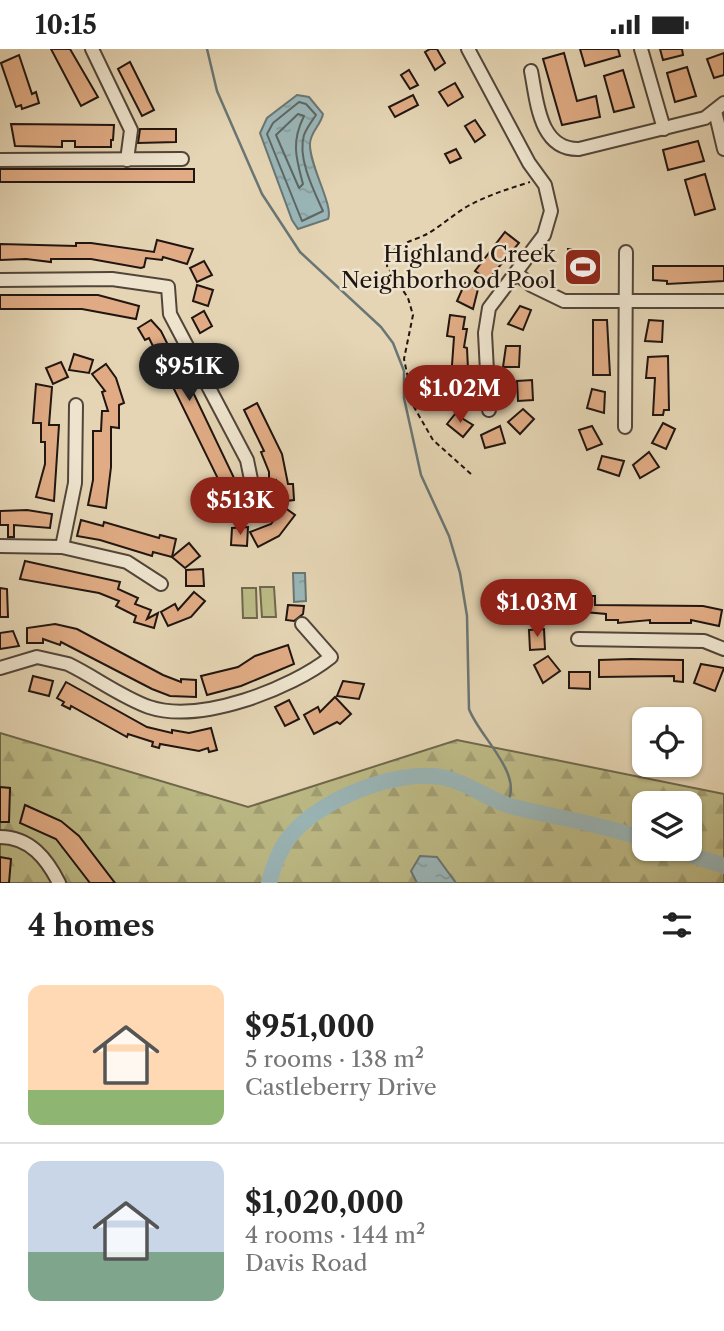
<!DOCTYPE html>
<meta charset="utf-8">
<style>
body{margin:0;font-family:"Libre Caslon Text",serif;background:#f6f6f6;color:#222;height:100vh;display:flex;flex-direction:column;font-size:26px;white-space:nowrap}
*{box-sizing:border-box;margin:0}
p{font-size:23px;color:#767676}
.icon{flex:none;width:38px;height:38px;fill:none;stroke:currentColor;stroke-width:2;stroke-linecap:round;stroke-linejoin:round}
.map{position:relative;height:834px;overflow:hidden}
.side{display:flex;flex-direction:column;background:#fff;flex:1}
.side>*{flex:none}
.fabs{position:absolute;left:632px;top:658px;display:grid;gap:14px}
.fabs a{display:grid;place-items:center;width:70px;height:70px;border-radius:14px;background:#fff;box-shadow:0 2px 5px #0004;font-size:35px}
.price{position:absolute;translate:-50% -60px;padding:0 16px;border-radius:24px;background:#8f2418;color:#fff;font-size:23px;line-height:46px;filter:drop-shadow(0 2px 4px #0008)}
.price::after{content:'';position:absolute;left:50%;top:42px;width:21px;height:16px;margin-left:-10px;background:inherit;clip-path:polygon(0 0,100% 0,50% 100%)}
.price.active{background:#222;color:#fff}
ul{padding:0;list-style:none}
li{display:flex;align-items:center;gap:21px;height:175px;padding:0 28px}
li+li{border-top:2px solid #e0e0e0}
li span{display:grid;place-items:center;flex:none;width:196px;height:140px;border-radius:14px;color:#555}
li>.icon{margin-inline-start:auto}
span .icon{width:84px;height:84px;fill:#fffc;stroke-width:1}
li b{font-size:30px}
h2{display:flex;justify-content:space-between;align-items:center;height:84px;padding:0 28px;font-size:30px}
.status{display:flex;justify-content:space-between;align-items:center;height:49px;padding:0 35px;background:#fff;direction:ltr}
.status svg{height:19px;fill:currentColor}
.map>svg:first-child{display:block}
.forest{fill:url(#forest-firs);stroke:#6e684c;stroke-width:2;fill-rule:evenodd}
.green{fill:#bdbb87;stroke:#6e684c;stroke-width:2}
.water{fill:url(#water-ripples);stroke:#697675;stroke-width:2}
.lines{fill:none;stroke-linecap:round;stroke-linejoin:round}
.shore{stroke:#5d6664;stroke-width:2}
.stream{stroke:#697675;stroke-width:2.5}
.river{stroke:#9ab6b8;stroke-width:16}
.building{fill:#e1ac85;stroke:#201510;stroke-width:2}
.minor-casing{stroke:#514539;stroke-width:16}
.path{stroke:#201510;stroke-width:2;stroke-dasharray:5 3.5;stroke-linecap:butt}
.minor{stroke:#eee4ce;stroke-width:12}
.labels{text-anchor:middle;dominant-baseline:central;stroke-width:5;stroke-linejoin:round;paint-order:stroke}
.poi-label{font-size:23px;fill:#201510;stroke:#eee4ce;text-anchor:end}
</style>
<div class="status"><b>10:15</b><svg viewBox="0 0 49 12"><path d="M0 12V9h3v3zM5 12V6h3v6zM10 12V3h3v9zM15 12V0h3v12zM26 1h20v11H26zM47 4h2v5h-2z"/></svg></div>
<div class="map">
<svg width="724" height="834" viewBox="0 0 724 834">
<defs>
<pattern id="forest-firs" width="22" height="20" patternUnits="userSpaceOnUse" patternTransform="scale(1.75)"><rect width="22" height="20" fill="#bdbb87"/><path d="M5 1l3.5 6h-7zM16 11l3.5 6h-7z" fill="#a2a074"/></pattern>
<pattern id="water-ripples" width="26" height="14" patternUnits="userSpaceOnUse" patternTransform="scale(1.75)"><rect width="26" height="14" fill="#9ab6b8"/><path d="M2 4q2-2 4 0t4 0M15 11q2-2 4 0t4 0" fill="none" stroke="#849c9d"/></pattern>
</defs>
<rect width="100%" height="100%" fill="#e5d5b4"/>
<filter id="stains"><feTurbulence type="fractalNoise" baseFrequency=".00286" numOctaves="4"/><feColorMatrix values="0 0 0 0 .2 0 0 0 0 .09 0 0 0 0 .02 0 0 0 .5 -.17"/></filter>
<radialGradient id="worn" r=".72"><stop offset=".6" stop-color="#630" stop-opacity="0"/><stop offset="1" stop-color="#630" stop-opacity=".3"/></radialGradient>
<!-- forest -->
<path class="forest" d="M0,684L248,758L457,691L724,745V834H0ZM644,754H690V800H644Z"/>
<!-- green -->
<g class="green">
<path d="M260,538H274L276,568H262Z"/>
<path d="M242,539H256L257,569H243Z"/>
</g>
<!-- water -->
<g class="water">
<path d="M297,46L309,48L323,65C321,76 310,83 310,95C309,116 334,157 328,170L298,180L292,171L260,84L267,69Z"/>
<path d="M598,211V226L593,229L586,223L567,225L568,213Z"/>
<path d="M293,524H305L306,552L294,553Z"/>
<path d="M420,807L437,808L456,834H417L411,822Z"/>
</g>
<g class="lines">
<!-- shore -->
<g class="shore">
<path d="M299,53L306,55L316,66C312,72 307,78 304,86C297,109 314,142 323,162L302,172L267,85L273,74Z"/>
<path d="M298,65L304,67C291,93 296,109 303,135L299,139L276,86Z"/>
</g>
<!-- stream -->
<path class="stream" d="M207,0L217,42L262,145L300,203L381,278L393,294L404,322V349L421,426L449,487L460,524L467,567L469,660C479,688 526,726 506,756"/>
<!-- river -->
<g class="river">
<path d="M672,800L724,817"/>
<path d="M269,834C273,818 278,803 288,790C316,751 399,718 446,729C471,735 490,752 514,758C558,769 602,775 644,790"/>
</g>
</g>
<!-- building -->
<g class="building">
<path d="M51,0H70L98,48L81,57Z"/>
<path d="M430,0H437L445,14L435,21L425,3Z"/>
<path d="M580,0H618L620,7L585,17Z"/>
<path d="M660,0H682L683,6L663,11Z"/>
<path d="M564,4L577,52L596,47L600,68L562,76L543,10Z"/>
<path d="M724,4V26L714,29L707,10Z"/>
<path d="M19,6L32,45L36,43L39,54L22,60L21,56L16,58L1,14Z"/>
<path d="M130,13L154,61L142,67L118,20Z"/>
<path d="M687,18L696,47L675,53L667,24Z"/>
<path d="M409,21L418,36L410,40L401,26Z"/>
<path d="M623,21L634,58L614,63L604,27Z"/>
<path d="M455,34L463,48L448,57L439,43Z"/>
<path d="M413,46L418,56L395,68L389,58Z"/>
<path d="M475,71L485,86L475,93L465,77Z"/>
<path d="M11,75L114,76L113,91H111V98H75V92H62V98L15,97Z"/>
<path d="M140,80H176V93L138,94Z"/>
<path d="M698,92L704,112L668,121L663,101Z"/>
<path d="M456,100L461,109L450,114L445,105Z"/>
<rect x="0" y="120" width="194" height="13"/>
<path d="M705,125L715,160L695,166L685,131Z"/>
<path d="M505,183L519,194L488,231L475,222Z"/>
<path d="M157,191L193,200L187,215L163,208L162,211L146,209L144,218L141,219L91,210H51V213L26,210L0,211V195L76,197V194H91L154,203Z"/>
<path d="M568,200L592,201V210L568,209Z"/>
<path d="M204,212L212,226L197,233L190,219Z"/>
<path d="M653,217H724V232L667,235V232L653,231Z"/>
<path d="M465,234L478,240L473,260L457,252Z"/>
<path d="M197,236L213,241L208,257L193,252Z"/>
<path d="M0,246H98L139,257L136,270L82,260H0Z"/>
<path d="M520,257L531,261L523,281L508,275Z"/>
<path d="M204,262L212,277L200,284L192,269Z"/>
<path d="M450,266L465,268L463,280H467L464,298L467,299L468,320H465L461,352L444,350L446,329L451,330L454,288L447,287Z"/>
<path d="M151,271L161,282L171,302L169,303L191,339L235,431L222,438L149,289L145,291L138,279Z"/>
<path d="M593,271H607L610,326H593Z"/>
<path d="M649,271L663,272L662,293L645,292Z"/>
<path d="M506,297H520L519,318H503Z"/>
<path d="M74,305L93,311L89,324L69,321Z"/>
<path d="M668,307L669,361H664L663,366H653L655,329H646L648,308Z"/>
<path d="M61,313L68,328L53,335L46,319Z"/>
<path d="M106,315L116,329L124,354L119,356V379L111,378V418L106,459L88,456L93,431V382H101L102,362H108L102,343L105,342L92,325Z"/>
<path d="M532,331L533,351L518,352L517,332Z"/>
<path d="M36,335L52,338L49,376H59L54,452L36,448L45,415V393H41V374H33Z"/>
<path d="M592,340L605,343L604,364L587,359Z"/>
<path d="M257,354L282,405L288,435H293L294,451L277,453L295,466L279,487L258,498L250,483L271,475L280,463L278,462L276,431L269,432V423L261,403L264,402L244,361Z"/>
<path d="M523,360L534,370L520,385L508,373Z"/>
<path d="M455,365L473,376L463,388L447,375Z"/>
<path d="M663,374L675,380L666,400L652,394Z"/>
<path d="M500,377L505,394L485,399L481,386Z"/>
<path d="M592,377L602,395L587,401L579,381Z"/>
<path d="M649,403L659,418L640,429L633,416Z"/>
<path d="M602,407L624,412L619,427L598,420Z"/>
<path d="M27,461L52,465L50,479L14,476V488H8V476H0V462Z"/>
<path d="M81,471L103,477L104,473L159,489L160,486L176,490L172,508L153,503L152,507L100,491L77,487Z"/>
<path d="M248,478L247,497L231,496L232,479Z"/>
<path d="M189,494L200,507L185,519L172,508Z"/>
<path d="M25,512L120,533L118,540L138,549L135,555L151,561L147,570L158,564L154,579L134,573L136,567L116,557L119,552L99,544L20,530Z"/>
<path d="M203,520L204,537H186V521Z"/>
<path d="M0,539L7,540L8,568H0Z"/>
<path d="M194,543L205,552L191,568L168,577L161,563L175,555L178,561Z"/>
<path d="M551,545L563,555L550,570L538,560Z"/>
<path d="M573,547H595V556L703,557L722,561L719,577L691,571V574H650V571L618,574V571H606V565L573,562Z"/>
<path d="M288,556L304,557L303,565L294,572L286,571Z"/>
<path d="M55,575L77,580L163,626L181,633V630L196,631V648L170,647L152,640L61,593L60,596L43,590V594H27V579Z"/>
<path d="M544,580L545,600L530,601L529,581Z"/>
<path d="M13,582L19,597L0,600V584Z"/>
<path d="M288,596L294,615L241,637L207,646L201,627L238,618L255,607Z"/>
<path d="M548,607L560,622L543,634L534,616Z"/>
<path d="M631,610L683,611V633L674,632V627L599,628V611Z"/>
<path d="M701,615L724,619L715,642L694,634Z"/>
<path d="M569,623H590V640L569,639Z"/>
<path d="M33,627L53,632L49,647L29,642Z"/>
<path d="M343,632L364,635L359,650L337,647Z"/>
<path d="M66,633L147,678L172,684V681L189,684L211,679L217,701L209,703L208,699L199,702L160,695L159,699L152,697L153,693L128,685L127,688L71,657L70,660L62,656L64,653L57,649Z"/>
<path d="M335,648L351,665L340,675L337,673L314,685L304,666L318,658L320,663Z"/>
<path d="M289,651L299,670L285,677L275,658Z"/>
<path d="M0,738L10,739L9,773H0Z"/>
<path d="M25,756L61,772L79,787L115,834H90L56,790L20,774Z"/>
<path d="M0,808L11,810L9,834H0Z"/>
</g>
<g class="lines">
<defs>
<g id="minor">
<path d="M92,0L131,81L127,111"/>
<path d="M468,0L529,114L545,136L551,162L544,186L489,259L485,284L489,361"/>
<path d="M641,0L664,80"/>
<path d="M531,22C537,52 539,101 579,100L705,69L724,54"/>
<path d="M715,62L724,100"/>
<path d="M0,111L182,110"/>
<path d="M516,224L531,236L564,252H724"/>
<path d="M0,231L112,230L168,238L170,265L247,411L255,450"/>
<path d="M625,378L626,203"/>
<path d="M0,497L62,498L127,513L161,535"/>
<path d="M62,498L75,434L76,356"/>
<path d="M578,590L704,592L724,600"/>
<path d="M0,619L37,608L68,615C95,628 121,648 149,658C200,675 291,640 331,608L302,575"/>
<path d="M0,788C30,788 47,810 59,834"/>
</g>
</defs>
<!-- minor casing -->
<use href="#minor" class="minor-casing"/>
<!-- path -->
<path class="path" d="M471,425L433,391L414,358L404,310L413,266L408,249L387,217C387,196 412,193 427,185C441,177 454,165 468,157C488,146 508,140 530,133"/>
<!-- minor -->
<use href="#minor" class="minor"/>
</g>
<!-- icons -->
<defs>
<symbol id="stadium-square" viewBox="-11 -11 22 22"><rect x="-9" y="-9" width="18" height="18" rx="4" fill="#8f2418" stroke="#eee4ce"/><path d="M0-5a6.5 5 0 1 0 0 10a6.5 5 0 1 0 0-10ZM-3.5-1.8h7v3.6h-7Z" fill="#fff"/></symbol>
</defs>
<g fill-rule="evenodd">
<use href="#stadium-square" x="561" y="196" width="44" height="44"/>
</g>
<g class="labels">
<!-- poi labels -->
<g class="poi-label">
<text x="556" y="205">Highland Creek<tspan x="556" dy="26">Neighborhood Pool</tspan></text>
</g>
</g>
<rect width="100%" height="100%" filter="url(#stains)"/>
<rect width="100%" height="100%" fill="url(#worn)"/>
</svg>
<div class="fabs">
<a><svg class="icon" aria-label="locate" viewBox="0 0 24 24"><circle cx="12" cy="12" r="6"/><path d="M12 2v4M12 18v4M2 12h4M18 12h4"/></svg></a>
<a><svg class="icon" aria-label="layers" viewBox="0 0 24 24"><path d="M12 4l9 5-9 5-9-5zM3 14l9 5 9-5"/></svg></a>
</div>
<b class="price active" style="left:189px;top:354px">$951K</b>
<b class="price" style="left:460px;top:376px">$1.02M</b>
<b class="price" style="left:240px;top:488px">$513K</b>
<b class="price" style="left:537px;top:590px">$1.03M</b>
</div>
<section class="side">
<h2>4 homes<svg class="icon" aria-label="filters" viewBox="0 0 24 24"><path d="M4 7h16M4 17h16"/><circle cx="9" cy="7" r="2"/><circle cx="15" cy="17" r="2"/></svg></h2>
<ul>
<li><span style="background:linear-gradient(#ffd9b3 75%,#8fb573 0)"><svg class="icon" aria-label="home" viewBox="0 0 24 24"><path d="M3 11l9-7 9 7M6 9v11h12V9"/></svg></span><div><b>$951,000</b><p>5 rooms · 138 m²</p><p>Castleberry Drive</p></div></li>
<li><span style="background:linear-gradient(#c9d6e8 65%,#7fa58c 0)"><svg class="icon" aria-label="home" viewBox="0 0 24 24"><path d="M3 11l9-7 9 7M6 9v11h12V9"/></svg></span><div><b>$1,020,000</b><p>4 rooms · 144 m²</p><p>Davis Road</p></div></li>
</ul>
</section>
